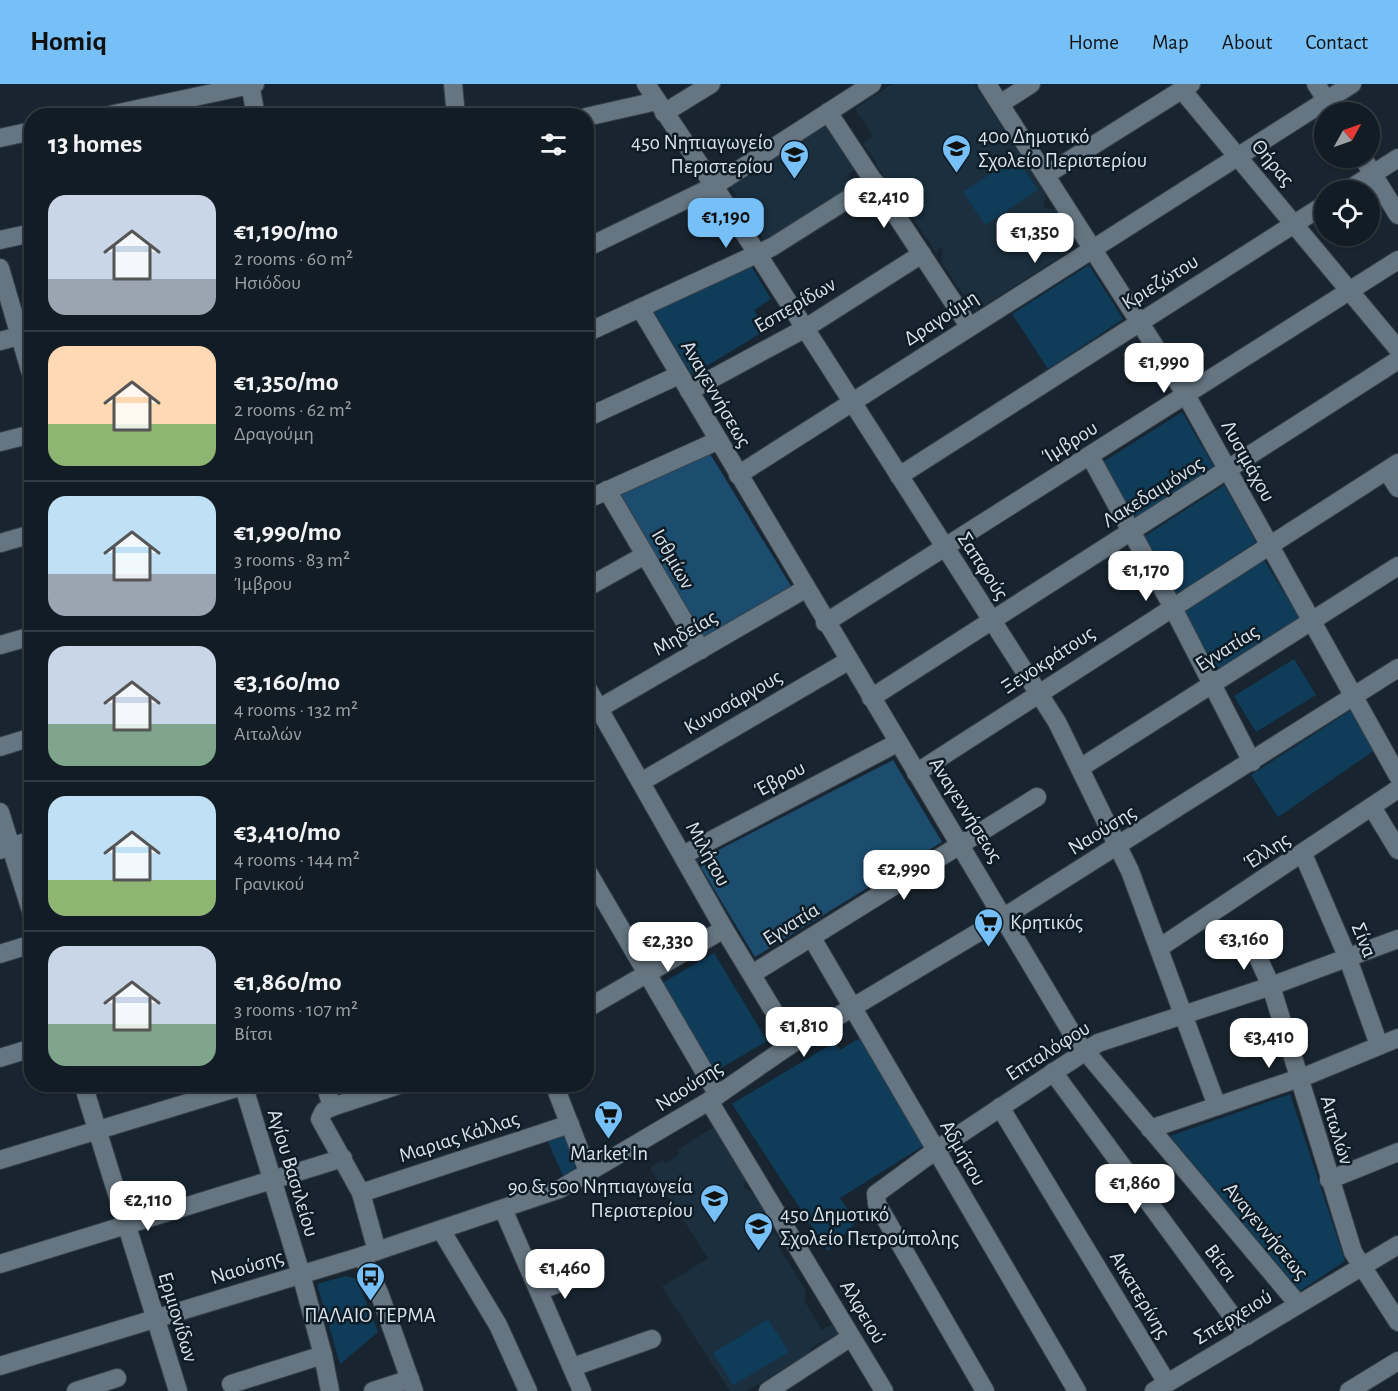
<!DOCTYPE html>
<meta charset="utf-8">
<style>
body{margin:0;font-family:"Alegreya Sans",sans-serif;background:#1b252c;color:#f1f3f6;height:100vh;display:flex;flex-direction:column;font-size:22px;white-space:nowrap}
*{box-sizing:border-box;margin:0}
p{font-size:20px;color:#9ca1a6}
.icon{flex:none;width:33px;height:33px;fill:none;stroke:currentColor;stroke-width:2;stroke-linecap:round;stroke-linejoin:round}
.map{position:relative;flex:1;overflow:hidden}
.side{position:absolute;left:24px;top:24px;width:570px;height:984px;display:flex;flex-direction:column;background:#121c24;border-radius:24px;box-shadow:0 2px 4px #0004,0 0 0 2px #313a41}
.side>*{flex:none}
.needle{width:39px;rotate:50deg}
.tools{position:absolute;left:1314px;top:18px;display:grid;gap:12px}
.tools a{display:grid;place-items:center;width:66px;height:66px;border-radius:50%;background:#121c24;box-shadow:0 2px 4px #0004,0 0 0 2px #313a41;font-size:30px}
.price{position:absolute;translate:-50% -51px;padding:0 14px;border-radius:12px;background:#fff;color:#222;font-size:20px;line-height:39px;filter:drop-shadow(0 2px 3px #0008)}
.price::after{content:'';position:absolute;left:50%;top:36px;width:18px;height:14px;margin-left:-9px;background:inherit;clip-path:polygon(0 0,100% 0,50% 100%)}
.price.on{background:#76c0f7;color:#111}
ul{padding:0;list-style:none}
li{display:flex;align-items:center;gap:18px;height:150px;padding:0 24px}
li+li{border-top:2px solid #313a41}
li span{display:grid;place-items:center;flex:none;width:168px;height:120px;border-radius:18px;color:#555}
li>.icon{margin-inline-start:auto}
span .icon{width:72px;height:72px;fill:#fffc;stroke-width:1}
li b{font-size:26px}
h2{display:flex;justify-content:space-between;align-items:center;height:72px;padding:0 24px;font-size:26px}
header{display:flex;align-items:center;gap:36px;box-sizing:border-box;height:84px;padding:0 30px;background:#76c0f7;color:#111}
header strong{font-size:28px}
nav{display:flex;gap:33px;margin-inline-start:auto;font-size:21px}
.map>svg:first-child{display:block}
.built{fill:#1b2f3e}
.green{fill:#0f3c59}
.forest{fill:#1c4d6f}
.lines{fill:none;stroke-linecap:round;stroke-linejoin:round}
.minor-casing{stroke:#36414a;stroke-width:20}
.minor{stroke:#657581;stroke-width:18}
.labels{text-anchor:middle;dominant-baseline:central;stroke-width:5;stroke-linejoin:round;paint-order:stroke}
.poi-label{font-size:21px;fill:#d9e1e9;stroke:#0e1c26;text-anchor:start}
.street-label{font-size:21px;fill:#d9e1e9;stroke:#0e1c26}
</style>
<header>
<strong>Homiq</strong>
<nav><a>Home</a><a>Map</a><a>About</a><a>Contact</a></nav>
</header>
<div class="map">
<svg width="1398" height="1307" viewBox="0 0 1398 1307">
<rect width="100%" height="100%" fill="#182530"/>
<!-- built -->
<g class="built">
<path d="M892,0H974L1046,111L1043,123L1057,126L1061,133L1058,153L1068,168L975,227L941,178L943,165L938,164L937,170L876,80V77L862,59L873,52L855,25Z"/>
<path d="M827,40L857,84L847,91L853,101L826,120L824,118L765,158L730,102Z"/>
<path d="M714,1043L747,1098L743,1102L757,1114L764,1124L762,1130L781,1159L780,1165L806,1207L804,1216L822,1246L833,1240L838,1250L821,1258L811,1264L809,1269L747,1307H730L662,1203L708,1174L650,1084L662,1076L666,1079L678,1071L679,1065Z"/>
</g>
<!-- green -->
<g class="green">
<path d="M1016,73L1038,106L985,141L963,108Z"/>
<path d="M750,180L771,215L754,226L766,246L692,291L652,225Z"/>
<path d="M1089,181L1123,235L1048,285L1012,230Z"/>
<path d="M1182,328L1215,384L1134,437L1103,378Z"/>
<path d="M1224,401L1256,458L1177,511L1145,452Z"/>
<path d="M1264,476L1300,535L1218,588L1184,527Z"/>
<path d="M1294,575L1316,611L1256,648L1234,612Z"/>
<path d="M1351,626L1375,666L1278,733L1251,691Z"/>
<path d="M714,869L767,957L714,988L662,899Z"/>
<path d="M860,954L923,1062L840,1114L856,1138L828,1167L732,1020L835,958L840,966Z"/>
<path d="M1290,1010L1345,1177L1300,1207L1170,1052Z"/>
<path d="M564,1050L575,1081L574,1086L564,1094L547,1056Z"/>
<path d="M346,1192L357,1195L378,1248L340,1280L317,1200Z"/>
<path d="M768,1235L789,1268L733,1301L713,1269Z"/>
</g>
<!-- forest -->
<g class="forest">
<path d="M709,368L791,502L704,554L620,410Z"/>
<path d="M893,676L942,758L755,873L697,777Z"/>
</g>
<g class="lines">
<defs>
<g id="minor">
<path d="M250,0L256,32"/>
<path d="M453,0L456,32"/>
<path d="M646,0L714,102L1057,638L1130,787L1217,1022"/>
<path d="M987,0L1186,311L1398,692"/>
<path d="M1316,0L1334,28"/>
<path d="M1182,6L1398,265"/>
<path d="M1000,20L1031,0"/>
<path d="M828,28L969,242"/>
<path d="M664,29L711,0"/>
<path d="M105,32L255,0"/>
<path d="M586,33L657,17"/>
<path d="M0,54L32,47"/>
<path d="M1363,74L1398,131"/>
<path d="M1046,91L1191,0"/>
<path d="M1348,106L1398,74"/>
<path d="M0,156L32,149"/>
<path d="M586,164L714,102L872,0"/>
<path d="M0,184L32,293"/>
<path d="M640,224L1076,956L1298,1220"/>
<path d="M586,249L772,163L875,98"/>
<path d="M0,257L30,249"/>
<path d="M689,307L804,245L922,170"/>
<path d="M586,334L679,291"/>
<path d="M0,358L32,350"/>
<path d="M1090,372L1172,522L1252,678"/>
<path d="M1387,387L1398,404"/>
<path d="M738,391L1352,0"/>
<path d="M899,392L1324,121"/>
<path d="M607,406L701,566"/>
<path d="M586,416L717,357"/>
<path d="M0,459L32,450"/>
<path d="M586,504L645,471"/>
<path d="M825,539L1398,176"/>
<path d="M0,561L32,552"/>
<path d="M586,602L724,845L793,959"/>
<path d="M871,614L1398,276"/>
<path d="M586,632L805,505"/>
<path d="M0,663L32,653"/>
<path d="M1080,684L1398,482"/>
<path d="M916,689L1398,379"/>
<path d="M641,698L848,577"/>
<path d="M1372,723L1398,766"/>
<path d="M0,728L32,830"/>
<path d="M0,766L32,756"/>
<path d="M1303,770L1347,872L1379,961"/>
<path d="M683,771L897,659"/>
<path d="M586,785L718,1011"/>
<path d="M812,854L1077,1307"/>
<path d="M1251,858L1271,902L1353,1168L1398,1238"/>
<path d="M1159,864L1398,705"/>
<path d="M0,870L32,860"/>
<path d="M752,890L1037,713"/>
<path d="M586,925L724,845"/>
<path d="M0,974L32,964"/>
<path d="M1053,988L1247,1252"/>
<path d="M83,1000L178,1307"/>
<path d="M243,1000L301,1190L323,1271L330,1307"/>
<path d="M325,1000L332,1023L324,1027L320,1035L361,1109L377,1167"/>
<path d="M554,1000L589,1090"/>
<path d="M709,1017L884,1307"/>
<path d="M332,1023L402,1000"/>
<path d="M1000,1023L1167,1299"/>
<path d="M1150,1045L1311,990L1398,954"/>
<path d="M0,1076L243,1002"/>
<path d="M1329,1096L1398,1068"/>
<path d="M361,1109L570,1040"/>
<path d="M503,1125L582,1307"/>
<path d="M441,1146L498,1241L528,1307"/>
<path d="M362,1172L380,1211L414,1307"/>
<path d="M0,1180L343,1074"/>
<path d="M540,1206L578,1193"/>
<path d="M0,1282L362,1172L560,1105L709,1017L793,959L1004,833L1398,584"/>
<path d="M573,1283L652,1255"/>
<path d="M231,1300L323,1271"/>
<path d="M76,1307L117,1294"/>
<path d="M373,1307L410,1295"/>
<path d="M768,1307L851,1253"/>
<path d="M985,1307L877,1120L876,1110L936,1066L1098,959L1271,902L1398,855"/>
<path d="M1154,1307L1398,1161"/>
<path d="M1349,1307L1398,1277"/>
</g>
</defs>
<!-- minor casing -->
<use href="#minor" class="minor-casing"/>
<!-- minor -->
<use href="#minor" class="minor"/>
</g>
<!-- icons -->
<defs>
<symbol id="school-pin" viewBox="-11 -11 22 30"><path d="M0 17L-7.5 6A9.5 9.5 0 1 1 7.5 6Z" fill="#76c0f7" stroke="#0e1c26"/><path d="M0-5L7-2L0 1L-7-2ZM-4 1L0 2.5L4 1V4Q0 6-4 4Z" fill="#111"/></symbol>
<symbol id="supermarket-pin" viewBox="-11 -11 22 30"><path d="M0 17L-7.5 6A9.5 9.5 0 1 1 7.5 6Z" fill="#76c0f7" stroke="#0e1c26"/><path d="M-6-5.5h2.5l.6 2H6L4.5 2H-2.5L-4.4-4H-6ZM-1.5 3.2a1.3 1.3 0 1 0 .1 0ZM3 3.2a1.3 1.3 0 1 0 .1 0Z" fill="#111"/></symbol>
<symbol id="bus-pin" viewBox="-11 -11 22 30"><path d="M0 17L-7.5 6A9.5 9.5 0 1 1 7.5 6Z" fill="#76c0f7" stroke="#0e1c26"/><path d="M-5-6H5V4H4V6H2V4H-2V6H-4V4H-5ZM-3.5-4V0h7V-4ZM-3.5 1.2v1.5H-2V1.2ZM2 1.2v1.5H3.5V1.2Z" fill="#111"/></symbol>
</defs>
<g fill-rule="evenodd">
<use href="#school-pin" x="940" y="48" width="33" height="45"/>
<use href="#school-pin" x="778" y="54" width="33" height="45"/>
<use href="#supermarket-pin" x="972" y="822" width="33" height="45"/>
<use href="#supermarket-pin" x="592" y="1014" width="33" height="45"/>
<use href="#school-pin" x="698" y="1098" width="33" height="45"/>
<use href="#school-pin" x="742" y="1126" width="33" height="45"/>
<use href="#bus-pin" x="354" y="1176" width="33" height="45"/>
</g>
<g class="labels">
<!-- poi labels -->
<g class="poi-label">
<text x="978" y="52">40ο Δημοτικό<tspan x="978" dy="24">Σχολείο Περιστερίου</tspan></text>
<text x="773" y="58" text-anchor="end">45ο Νηπιαγωγείο<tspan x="773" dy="24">Περιστερίου</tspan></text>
<text x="1010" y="838">Κρητικός</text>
<text x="609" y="1069" text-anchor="middle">Market In</text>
<text x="693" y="1102" text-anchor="end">9ο &amp; 50ο Νηπιαγωγεία<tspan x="693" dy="24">Περιστερίου</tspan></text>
<text x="780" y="1130">45ο Δημοτικό<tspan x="780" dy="24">Σχολείο Πετρούπολης</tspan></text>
<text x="370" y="1231" text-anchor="middle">ΠΑΛΑΙΟ ΤΕΡΜΑ</text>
</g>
<!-- street labels -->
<g class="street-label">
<text transform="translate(1273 79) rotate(50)">Θήρας</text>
<text transform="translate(1160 198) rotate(-32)">Κριεζώτου</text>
<text transform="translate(795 221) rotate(-30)">Εσπερίδων</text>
<text transform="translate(941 234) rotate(-33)">Δραγούμη</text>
<text transform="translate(716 310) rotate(60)">Αναγεννήσεως</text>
<text transform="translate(1070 358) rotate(-32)">Ίμβρου</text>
<text transform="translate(1248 377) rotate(61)">Λυσιμάχου</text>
<text transform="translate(1153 408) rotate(-32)">Λακεδαιμόνος</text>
<text transform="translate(673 475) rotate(60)">Ισθμίων</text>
<text transform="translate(983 482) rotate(57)">Σαπφούς</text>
<text transform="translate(685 549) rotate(-30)">Μηδείας</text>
<text transform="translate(1227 564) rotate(-32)">Εγνατίας</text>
<text transform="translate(1048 576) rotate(-33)">Ξενοκράτους</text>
<text transform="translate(733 618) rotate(-30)">Κυνοσάργους</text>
<text transform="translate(780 695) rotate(-28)">Έβρου</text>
<text transform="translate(966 726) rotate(58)">Αναγεννήσεως</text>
<text transform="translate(1102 746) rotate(-32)">Ναούσης</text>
<text transform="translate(1267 767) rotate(-33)">Έλλης</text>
<text transform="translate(708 770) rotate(61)">Μιλήτου</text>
<text transform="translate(791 840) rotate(-32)">Εγνατία</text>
<text transform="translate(1364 856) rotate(68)">Σίνα</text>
<text transform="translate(1048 967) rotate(-32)">Επταλόφου</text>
<text transform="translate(689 1002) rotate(-33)">Ναούσης</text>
<text transform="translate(1337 1046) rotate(73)">Αιτωλών</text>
<text transform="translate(459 1053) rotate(-18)">Μαριας Κάλλας</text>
<text transform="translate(963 1069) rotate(60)">Αδμήτου</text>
<text transform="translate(293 1089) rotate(73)">Αγίου Βασιλείου</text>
<text transform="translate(1266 1147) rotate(50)">Αναγεννήσεως</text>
<text transform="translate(1221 1179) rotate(54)">Βίτσι</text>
<text transform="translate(247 1183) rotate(-17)">Ναούσης</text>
<text transform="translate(1140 1211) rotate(59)">Αικατερίνης</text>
<text transform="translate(863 1228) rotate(59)">Αλφειού</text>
<text transform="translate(178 1233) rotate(73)">Ερμιονίδων</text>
<text transform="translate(1233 1233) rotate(-31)">Σπερχειού</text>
</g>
</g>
</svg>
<div class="tools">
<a><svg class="needle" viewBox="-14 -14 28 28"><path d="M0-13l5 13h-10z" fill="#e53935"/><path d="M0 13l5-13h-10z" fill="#9ca1a6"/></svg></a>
<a><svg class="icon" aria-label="locate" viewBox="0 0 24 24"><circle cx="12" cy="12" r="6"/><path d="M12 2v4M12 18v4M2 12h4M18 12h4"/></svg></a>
</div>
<b class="price" style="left:884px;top:145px">€2,410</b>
<b class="price on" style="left:726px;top:165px">€1,190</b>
<b class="price" style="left:1035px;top:180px">€1,350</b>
<b class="price" style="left:1164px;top:310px">€1,990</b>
<b class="price" style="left:1146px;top:518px">€1,170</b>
<b class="price" style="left:904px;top:817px">€2,990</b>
<b class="price" style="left:1244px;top:887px">€3,160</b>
<b class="price" style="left:668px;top:889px">€2,330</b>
<b class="price" style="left:804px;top:974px">€1,810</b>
<b class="price" style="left:1269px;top:985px">€3,410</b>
<b class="price" style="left:1135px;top:1131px">€1,860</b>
<b class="price" style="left:148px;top:1148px">€2,110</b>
<b class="price" style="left:565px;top:1216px">€1,460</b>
<section class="side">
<h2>13 homes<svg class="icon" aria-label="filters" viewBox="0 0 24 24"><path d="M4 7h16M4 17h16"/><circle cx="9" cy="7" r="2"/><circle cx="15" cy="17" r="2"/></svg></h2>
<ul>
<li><span style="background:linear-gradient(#c9d6e8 70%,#9aa5b1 0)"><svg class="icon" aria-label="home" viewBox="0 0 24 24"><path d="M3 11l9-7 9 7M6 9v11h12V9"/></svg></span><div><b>€1,190/mo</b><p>2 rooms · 60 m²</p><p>Ησιόδου</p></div></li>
<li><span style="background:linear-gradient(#ffd9b3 65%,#8fb573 0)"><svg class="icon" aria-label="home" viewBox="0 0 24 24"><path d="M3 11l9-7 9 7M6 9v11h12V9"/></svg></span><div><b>€1,350/mo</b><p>2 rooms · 62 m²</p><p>Δραγούμη</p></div></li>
<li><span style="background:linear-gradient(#bfe0f5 65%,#9aa5b1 0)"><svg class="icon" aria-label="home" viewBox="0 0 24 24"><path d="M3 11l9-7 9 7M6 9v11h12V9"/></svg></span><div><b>€1,990/mo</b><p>3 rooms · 83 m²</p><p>Ίμβρου</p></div></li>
<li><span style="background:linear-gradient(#c9d6e8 65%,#7fa58c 0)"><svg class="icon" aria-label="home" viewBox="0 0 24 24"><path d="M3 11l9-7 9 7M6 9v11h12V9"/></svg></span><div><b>€3,160/mo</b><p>4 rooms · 132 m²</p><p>Αιτωλών</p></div></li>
<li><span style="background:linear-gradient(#bfe0f5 70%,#8fb573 0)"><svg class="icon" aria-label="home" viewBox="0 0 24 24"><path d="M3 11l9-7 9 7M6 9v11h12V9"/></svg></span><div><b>€3,410/mo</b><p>4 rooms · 144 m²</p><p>Γρανικού</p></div></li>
<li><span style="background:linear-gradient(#c9d6e8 65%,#7fa58c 0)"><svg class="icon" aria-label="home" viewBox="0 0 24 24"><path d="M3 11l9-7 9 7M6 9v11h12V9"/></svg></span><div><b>€1,860/mo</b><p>3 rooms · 107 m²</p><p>Βίτσι</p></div></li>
</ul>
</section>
</div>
